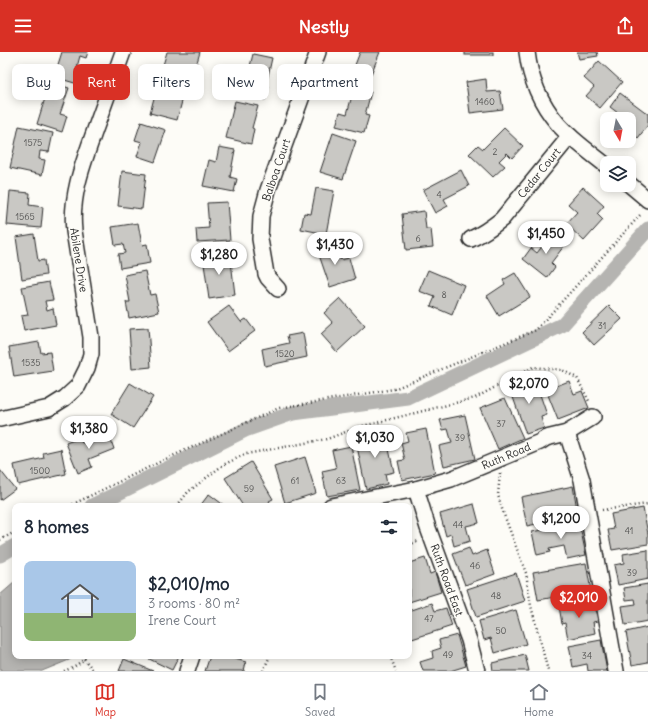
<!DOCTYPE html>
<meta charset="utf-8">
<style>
body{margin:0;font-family:Delius,sans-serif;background:#f2f2f3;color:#1f2937;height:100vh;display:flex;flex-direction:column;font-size:15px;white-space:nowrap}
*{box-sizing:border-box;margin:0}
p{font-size:13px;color:#747a83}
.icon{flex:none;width:22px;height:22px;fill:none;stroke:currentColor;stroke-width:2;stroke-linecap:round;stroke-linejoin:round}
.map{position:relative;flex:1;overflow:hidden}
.details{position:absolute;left:12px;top:451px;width:400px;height:156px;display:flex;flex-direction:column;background:#fff;border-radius:8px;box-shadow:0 2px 10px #0003}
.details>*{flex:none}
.top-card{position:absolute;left:12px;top:12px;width:400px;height:36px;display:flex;gap:8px}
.needle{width:26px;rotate:170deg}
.fabs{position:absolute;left:600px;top:60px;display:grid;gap:8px}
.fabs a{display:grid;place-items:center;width:36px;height:36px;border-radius:8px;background:#fff;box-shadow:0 2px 10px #0003;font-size:20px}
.price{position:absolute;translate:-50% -34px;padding:0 9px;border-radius:14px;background:#fff;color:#222;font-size:13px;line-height:26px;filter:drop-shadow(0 1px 2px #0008)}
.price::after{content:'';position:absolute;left:50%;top:24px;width:12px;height:9px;margin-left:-6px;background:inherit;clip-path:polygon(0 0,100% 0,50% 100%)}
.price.selected{background:#d93025;color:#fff}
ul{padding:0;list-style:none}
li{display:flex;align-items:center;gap:12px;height:100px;padding:0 12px}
li span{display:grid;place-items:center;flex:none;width:112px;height:80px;border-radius:8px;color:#555}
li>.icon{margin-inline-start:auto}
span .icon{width:48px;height:48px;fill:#fffc;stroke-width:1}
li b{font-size:17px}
h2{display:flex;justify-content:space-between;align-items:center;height:48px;padding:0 12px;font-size:17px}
.tag{padding:0 14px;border-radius:8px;background:#fff;box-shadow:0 2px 10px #0003;font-size:14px;line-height:36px}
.tag.selected{background:#d93025;color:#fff}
header{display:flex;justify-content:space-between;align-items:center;height:52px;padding:0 12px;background:#d93025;color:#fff;font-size:18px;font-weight:700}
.menu{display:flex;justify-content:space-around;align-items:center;height:56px;border-top:1px solid #e0e1e3;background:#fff;font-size:11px;color:#747a83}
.menu a{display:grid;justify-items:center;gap:2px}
.menu .selected{color:#d93025}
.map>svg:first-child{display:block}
.water{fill:#b5b4b1;stroke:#7e7d7b}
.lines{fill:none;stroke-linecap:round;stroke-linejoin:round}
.canal{stroke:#b5b4b1;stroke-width:15}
.building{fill:#c9c8c4;stroke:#2b2b2b}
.minor-casing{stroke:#2b2b2b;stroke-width:18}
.path{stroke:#2b2b2b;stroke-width:2.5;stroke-dasharray:1 3;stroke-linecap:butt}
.minor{stroke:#fdfcf7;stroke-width:15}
.labels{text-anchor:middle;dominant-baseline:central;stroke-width:3;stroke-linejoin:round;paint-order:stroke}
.number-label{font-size:9px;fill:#525251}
.street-label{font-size:11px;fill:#2b2b2b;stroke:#fdfcf7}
</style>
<header><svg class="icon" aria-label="menu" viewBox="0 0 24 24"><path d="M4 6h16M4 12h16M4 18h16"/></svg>Nestly<svg class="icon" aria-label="share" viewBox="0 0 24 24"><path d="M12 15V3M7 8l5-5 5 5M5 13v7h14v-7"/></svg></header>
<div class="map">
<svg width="648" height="619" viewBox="0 0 648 619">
<rect width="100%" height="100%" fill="#fdfcf7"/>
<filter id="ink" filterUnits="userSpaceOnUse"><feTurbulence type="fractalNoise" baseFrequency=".025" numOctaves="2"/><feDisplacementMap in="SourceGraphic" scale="8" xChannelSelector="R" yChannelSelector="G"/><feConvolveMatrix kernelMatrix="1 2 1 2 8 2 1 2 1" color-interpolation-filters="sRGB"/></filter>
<g filter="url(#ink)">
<!-- water -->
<path class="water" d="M15,530V604H75L69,608L42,619H0V543Z"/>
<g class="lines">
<!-- canal -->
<g class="canal">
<path d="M92,454L245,378L293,361L408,346L562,273L648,177"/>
<path d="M0,503L15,494"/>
</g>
</g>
<!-- building -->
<g class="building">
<path d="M62,0H88L86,6L80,4L77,15L82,17L78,32L54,25Z"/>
<path d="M167,0H200L194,21L163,13Z"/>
<path d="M360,0H380L367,32L350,26Z"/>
<rect x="465" y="0" width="28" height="3"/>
<path d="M577,0H597L598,4L579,7Z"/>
<path d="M253,2L272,6L266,33L269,34L265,48L243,43Z"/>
<path d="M599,9L622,30L600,56L586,44L594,35L584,26Z"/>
<path d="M161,20L188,27L177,68L150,61Z"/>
<path d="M486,27L487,40L500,39L503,57L470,61L466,30Z"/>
<path d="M50,30L69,36L60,62L67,64L62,80L37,72Z"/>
<path d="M354,36L371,40L365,63L369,64L364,81L336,74L340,60L347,62Z"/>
<path d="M620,41L648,62V73L638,86L629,79V74L631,71L629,69V67H626L610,55Z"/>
<path d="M235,49L258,54L252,76L254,77L251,92L226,86Z"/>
<path d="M141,70L166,78L155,110L137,104L142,90L135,88Z"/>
<path d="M19,74L53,81L49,100L40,99L39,107L45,108L42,123L10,116Z"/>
<path d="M504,76L523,94L512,106L507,101L499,109L505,114L493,125L469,102L478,93L483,97Z"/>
<path d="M333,81L356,89L343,127L320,120Z"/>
<path d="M219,95L235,98L230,125L237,127L234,140L203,134L209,108L216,110Z"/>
<path d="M461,118L469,134L444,147L448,154L435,161L423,138Z"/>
<path d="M122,119L146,122L142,157L118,154Z"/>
<path d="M583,135L604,154L597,162L603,168L584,189L566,172L577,160L568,152Z"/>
<path d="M316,136L334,139L326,182L301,177L304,161L311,162Z"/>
<path d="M10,139L30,141L29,153L43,155L41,176L7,173Z"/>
<path d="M227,150L230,188L197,190L196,177L209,176L207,151Z"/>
<path d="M424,159L426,177H431L433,195L406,198L402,162Z"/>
<path d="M138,171L142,193L147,192L150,211L120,216L118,202L125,201L123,192L115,193L112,175Z"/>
<path d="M554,179L567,190L551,211L555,215L547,226L523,207L531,196L537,201Z"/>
<path d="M34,182L38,209L44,208L46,223L22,227L16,185Z"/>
<path d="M335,191L341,208L349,206L355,227L330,235L317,197Z"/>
<path d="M230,201L235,243L209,247L203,205Z"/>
<path d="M428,218L464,233L452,263L431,254L435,245L419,239Z"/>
<path d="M145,219L150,243L155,242L159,260L129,266L126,250H130L125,223Z"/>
<path d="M515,221L530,245L499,264L487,244L505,232L503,228Z"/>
<path d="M49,230L53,248L45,249L47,258L53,256L56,273L24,279L21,264L28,263L22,235Z"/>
<path d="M340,246L365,274L337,300L321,282L333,271L324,261Z"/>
<path d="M229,254L241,270L246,267L255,279L228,299L207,270Z"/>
<path d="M609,254L622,267L594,293L582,280Z"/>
<path d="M148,276L151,315L132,317L129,277Z"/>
<path d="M303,281L307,305L265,314L262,297L289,291L287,284Z"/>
<path d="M39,290L41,301L50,300L53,319L14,325L9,295Z"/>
<path d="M534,325L547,363L541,365L544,376L526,382L509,334Z"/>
<path d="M569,329L574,342L582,339L589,356L558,368L546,338Z"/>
<path d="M130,331L153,345L133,376L111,362Z"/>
<path d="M505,346L523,386L498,397L480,356Z"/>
<path d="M465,363L475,407L444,414L439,394L452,391L448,377L443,378L440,368Z"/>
<path d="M426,377L435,421L402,428L398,409L405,408L401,391L408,389L406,381Z"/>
<path d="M385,379L394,420L385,422L387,432L366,437L355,385Z"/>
<path d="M108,380L114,397L89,407L92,415L78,421L66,391L79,386L82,391Z"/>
<path d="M351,394L360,438L327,444L322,419L336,416L332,398Z"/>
<path d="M61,397L66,422L18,433L14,413L44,406L43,401Z"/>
<path d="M305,405L316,441L285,451L274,415Z"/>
<path d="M251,410L273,447L269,449L272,454H243L225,426Z"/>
<path d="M0,418L15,437L0,448Z"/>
<path d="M573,434L578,463L527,474L521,445Z"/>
<path d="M209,442L225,454H200Z"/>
<path d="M474,452L479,471L466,474L470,489L454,494L451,482L446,484L440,462Z"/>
<path d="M643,456L648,482V492L612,498L608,478L614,477L611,462Z"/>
<path d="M579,470L586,503L567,507L564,494L549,497L550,500L537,503L532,480Z"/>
<path d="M469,496L472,504L487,498L495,522L465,533L453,502Z"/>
<path d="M648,498V527L618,533L614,513L624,511L623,502Z"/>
<path d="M425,506L430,522L435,520L441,540L409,550V511Z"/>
<path d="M586,511L591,539L538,548L533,520Z"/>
<path d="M516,521L525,549L476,565L467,537Z"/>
<path d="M648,532V569L625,573L622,554L636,552L635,547L626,548L624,536Z"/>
<path d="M593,548L598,569L593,570L595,581L568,587L565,571L562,572L559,554Z"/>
<path d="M432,551L435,559L446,556L452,574L409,588V559Z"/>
<path d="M516,558L526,592L495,601L491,586L484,588L479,569Z"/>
<path d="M648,575V610L632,613L626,580Z"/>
<path d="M457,583L466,614L450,619H423L420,610L433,606L432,599L441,596L439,588Z"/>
<path d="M601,588L607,619H588L587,612L573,615L569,594Z"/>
<path d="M525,603L529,619H493L492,611Z"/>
<path d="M143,604H179L172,618Z"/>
<path d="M210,604H224L246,610L244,619H205Z"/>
<path d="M124,607L153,619H119Z"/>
</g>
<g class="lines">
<defs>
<g id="minor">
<path d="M527,0C530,26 541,52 558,72C572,88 591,101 607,114"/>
<path d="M629,132L648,148"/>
<path d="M471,187C482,182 492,175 502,167L570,84"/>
<path d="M278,237L268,226L266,222L260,187L261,164L268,138L318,0"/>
<path d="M0,367L49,356L65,346L78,334L87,316L91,302V285L74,179C70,143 84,109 96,75C105,50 114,25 123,0"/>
<path d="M567,381L582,428L616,619"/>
<path d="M416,437L428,476L469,588L477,619"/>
<path d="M331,454L416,437L451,427L540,390L546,386L567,381L593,365"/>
<path d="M187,619L192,604"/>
</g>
</defs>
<!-- minor casing -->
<use href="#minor" class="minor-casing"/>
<!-- path -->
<g class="path">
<path d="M500,421L498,443L503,460L526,521L531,554L548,619"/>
<path d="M69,454L166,407L279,356L394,337L536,278L642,161"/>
<path d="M177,454L188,440L223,413L246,402L327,387L359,375L475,346L533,315L562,318L577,326L590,351"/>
<path d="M602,458L648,452"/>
<path d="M0,488L15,480"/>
<path d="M409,493L418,489"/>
<path d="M390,604L396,619"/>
<path d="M84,607L94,619"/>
<path d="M64,619C72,616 81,611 87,604"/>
<path d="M263,619L270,604"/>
</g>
<!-- minor -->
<use href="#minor" class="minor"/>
</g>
</g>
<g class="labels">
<!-- number labels -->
<g class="number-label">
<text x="485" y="49">1460</text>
<text x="33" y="90">1575</text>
<text x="495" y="99">2</text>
<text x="439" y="142">4</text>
<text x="25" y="164">1565</text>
<text x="418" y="186">6</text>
<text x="444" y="242">8</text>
<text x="602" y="273">31</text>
<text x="285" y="301">1520</text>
<text x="31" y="310">1535</text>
<text x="501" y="371">37</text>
<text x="460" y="385">39</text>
<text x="40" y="418">1500</text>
<text x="295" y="428">61</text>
<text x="341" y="428">63</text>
<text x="249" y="436">59</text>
<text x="458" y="472">44</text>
<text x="629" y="478">41</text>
<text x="475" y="513">46</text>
<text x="632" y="520">39</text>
<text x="496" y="543">48</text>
<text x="429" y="566">47</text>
<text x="501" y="578">50</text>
<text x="448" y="602">49</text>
<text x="587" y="603">34</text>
</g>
<!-- street labels -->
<g class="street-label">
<text transform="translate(276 118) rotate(-71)">Balboa Court</text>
<text transform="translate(539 121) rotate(-51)">Cedar Court</text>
<text transform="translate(79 208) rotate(81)">Abilene Drive</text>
<text transform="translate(506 404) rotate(-23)">Ruth Road</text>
<text transform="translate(447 528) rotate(70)">Ruth Road East</text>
</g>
</g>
</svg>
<div class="fabs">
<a><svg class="needle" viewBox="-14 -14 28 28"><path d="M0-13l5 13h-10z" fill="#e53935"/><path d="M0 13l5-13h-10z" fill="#747a83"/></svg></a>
<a><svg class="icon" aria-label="layers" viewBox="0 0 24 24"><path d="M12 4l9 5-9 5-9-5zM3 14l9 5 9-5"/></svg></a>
</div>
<b class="price" style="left:546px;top:203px">$1,450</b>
<b class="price" style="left:335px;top:214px">$1,430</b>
<b class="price" style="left:219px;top:224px">$1,280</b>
<b class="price" style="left:529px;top:353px">$2,070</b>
<b class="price" style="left:89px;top:398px">$1,380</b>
<b class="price" style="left:375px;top:407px">$1,030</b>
<b class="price" style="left:561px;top:488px">$1,200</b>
<b class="price selected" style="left:579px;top:567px">$2,010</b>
<div class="top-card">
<a class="tag">Buy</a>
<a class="tag selected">Rent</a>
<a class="tag">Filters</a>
<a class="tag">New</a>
<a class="tag">Apartment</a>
</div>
<section class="details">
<h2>8 homes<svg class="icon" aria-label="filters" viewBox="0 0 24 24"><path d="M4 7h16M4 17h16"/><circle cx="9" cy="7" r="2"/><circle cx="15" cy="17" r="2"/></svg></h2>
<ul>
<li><span style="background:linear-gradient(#a9c7e8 65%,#8fb573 0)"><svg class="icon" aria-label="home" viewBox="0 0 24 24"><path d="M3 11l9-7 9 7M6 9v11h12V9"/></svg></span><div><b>$2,010/mo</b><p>3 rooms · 80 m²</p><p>Irene Court</p></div></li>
</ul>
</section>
</div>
<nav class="menu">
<a class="selected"><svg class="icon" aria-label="map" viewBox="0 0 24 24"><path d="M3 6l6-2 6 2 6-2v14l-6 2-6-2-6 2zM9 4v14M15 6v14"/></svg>Map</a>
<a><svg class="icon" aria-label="saved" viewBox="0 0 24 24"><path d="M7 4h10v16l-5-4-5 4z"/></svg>Saved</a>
<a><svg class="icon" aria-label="home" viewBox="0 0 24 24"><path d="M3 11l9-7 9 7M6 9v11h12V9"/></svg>Home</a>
</nav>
